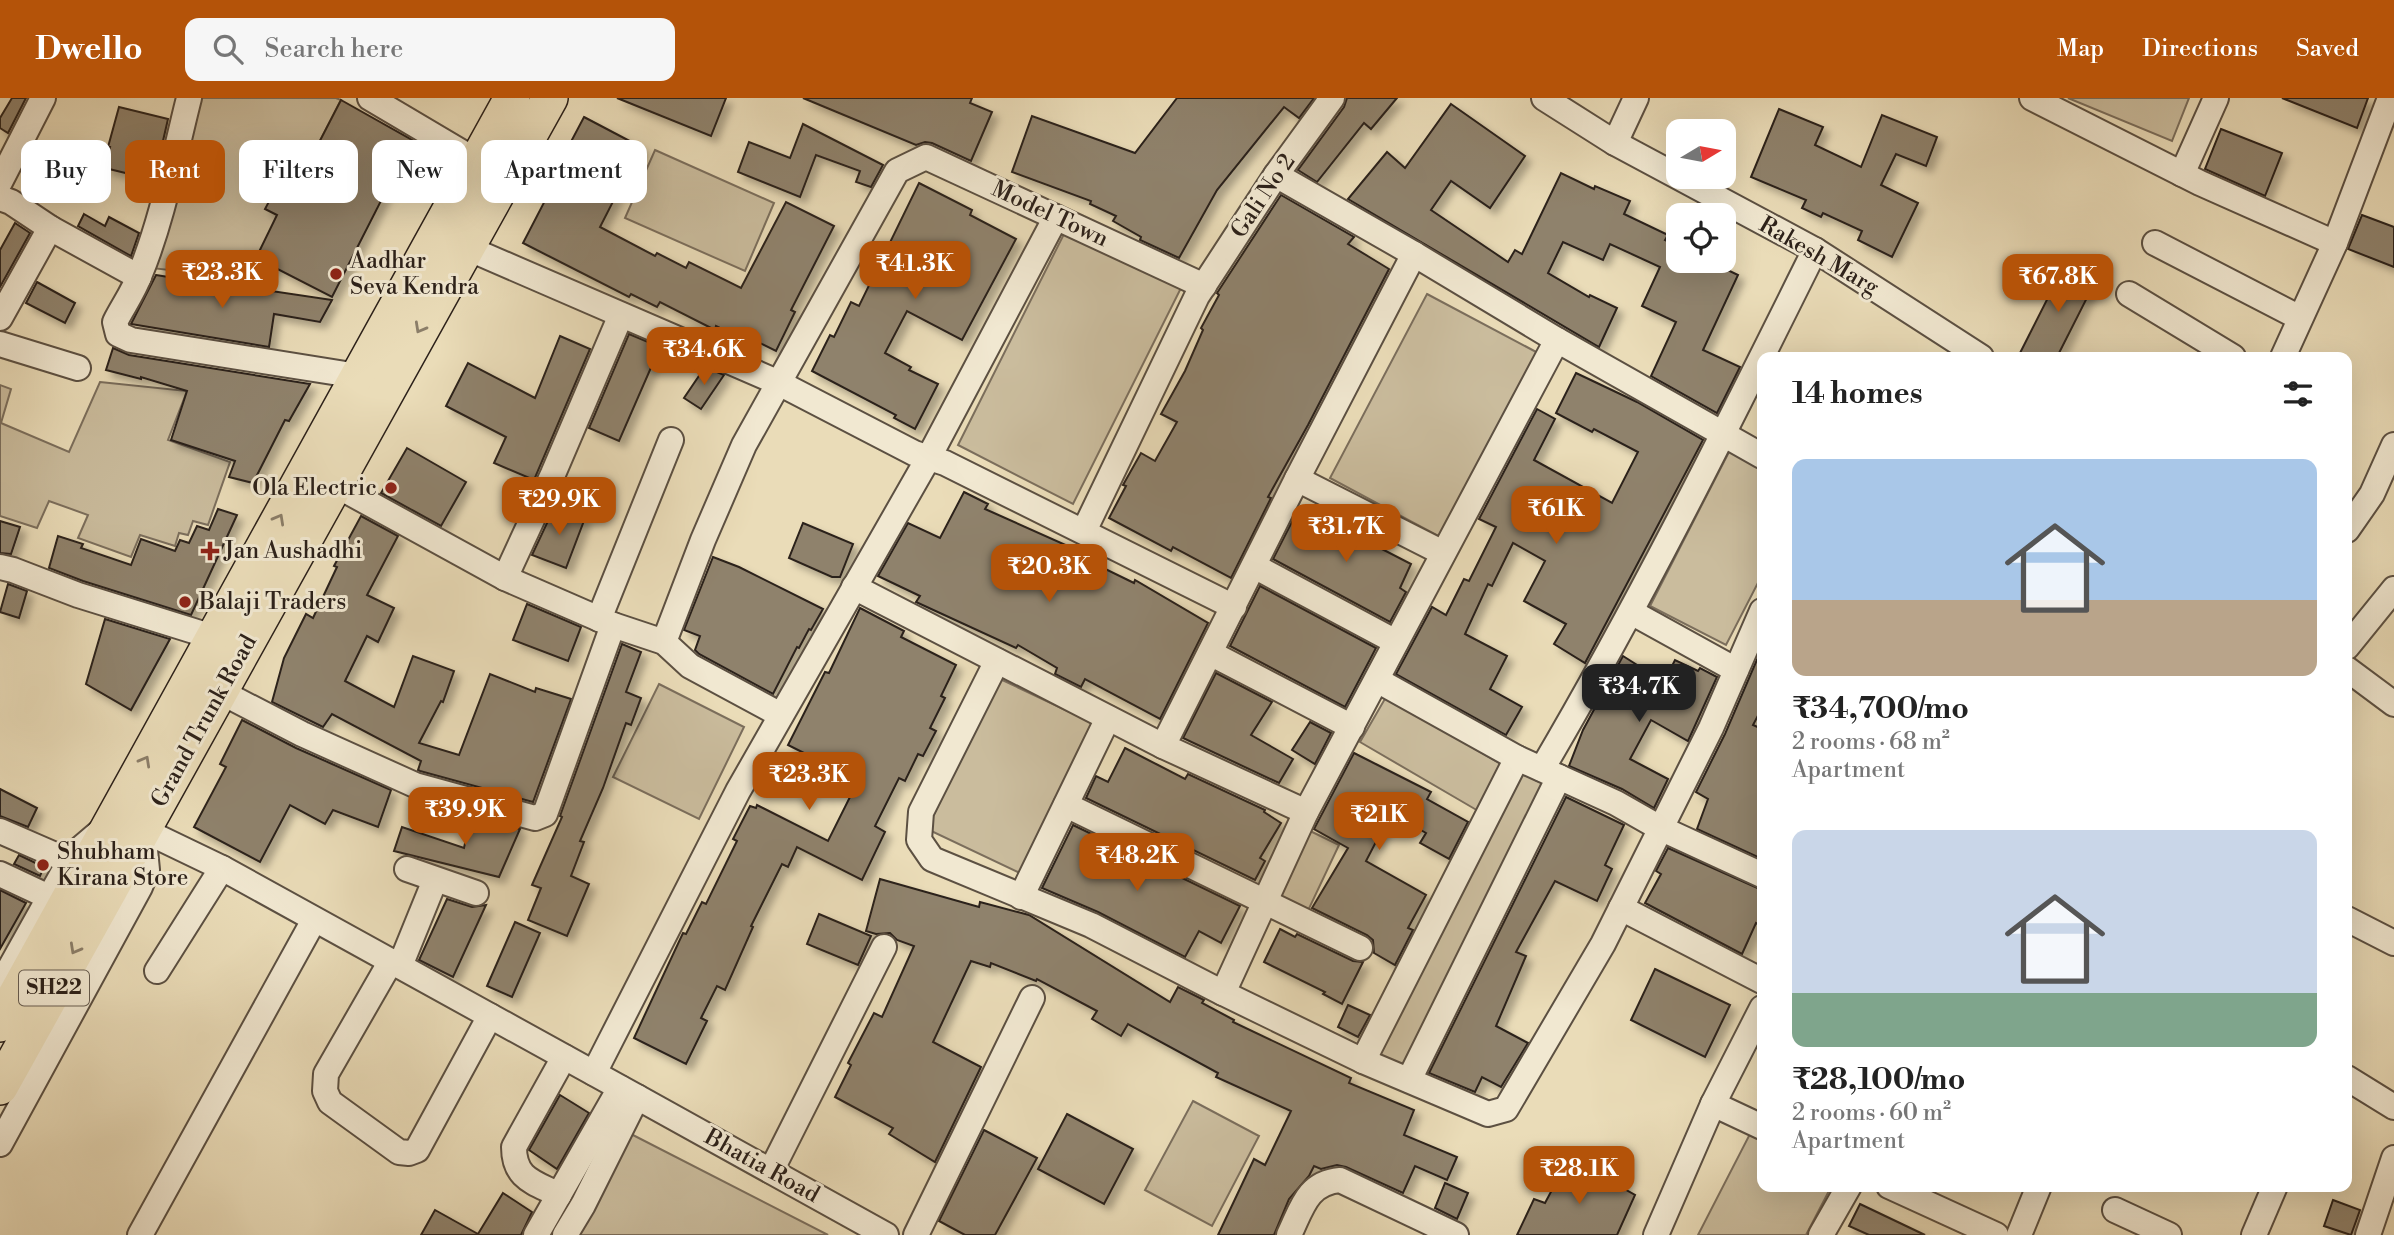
<!DOCTYPE html>
<meta charset="utf-8">
<style>
body{margin:0;font-family:"Libre Bodoni",serif;background:#f6f6f6;color:#222;height:100vh;display:flex;flex-direction:column;font-size:26px;white-space:nowrap}
*{box-sizing:border-box;margin:0}
p{font-size:23px;color:#767676}
.icon{flex:none;width:38px;height:38px;fill:none;stroke:currentColor;stroke-width:2;stroke-linecap:round;stroke-linejoin:round}
.map{position:relative;flex:1;overflow:hidden}
.drawer{position:absolute;left:1757px;top:254px;width:595px;height:840px;display:flex;flex-direction:column;background:#fff;border-radius:14px;box-shadow:0 7px 28px #0002}
.drawer>*{flex:none}
.top-card{position:absolute;left:21px;top:42px;width:665px;height:63px;display:flex;gap:14px}
.needle{width:46px;rotate:80deg}
.fabs{position:absolute;left:1666px;top:21px;display:grid;gap:14px}
.fabs a{display:grid;place-items:center;width:70px;height:70px;border-radius:14px;background:#fff;box-shadow:0 7px 28px #0002;font-size:35px}
.price{position:absolute;translate:-50% -60px;padding:0 16px;border-radius:14px;background:#b45309;color:#fff;font-size:23px;line-height:46px;filter:drop-shadow(0 2px 4px #0008)}
.price::after{content:'';position:absolute;left:50%;top:42px;width:21px;height:16px;margin-left:-10px;background:inherit;clip-path:polygon(0 0,100% 0,50% 100%)}
.price.current{background:#222;color:#fff}
ul{padding:0;list-style:none}
li{display:grid;align-content:center;gap:14px;height:371px;padding:0 35px}
li span{display:grid;place-items:center;height:217px;border-radius:14px;color:#555}
li>.icon{margin-inline-start:auto}
span .icon{width:126px;height:126px;fill:#fffc;stroke-width:1}
li b{font-size:30px}
h2{display:flex;justify-content:space-between;align-items:center;height:84px;padding:0 35px;font-size:30px}
.pill{padding:0 24px;border-radius:14px;background:#fff;box-shadow:0 7px 28px #0002;font-size:24px;line-height:63px}
.pill.current{background:#b45309;color:#fff}
header{display:flex;align-items:center;gap:42px;box-sizing:border-box;height:98px;padding:0 35px;background:#b45309;color:#fff}
header strong{font-size:33px}
nav{display:flex;gap:38px;margin-inline-start:auto;font-size:24px}
.search{width:490px;height:63px;background:#f6f6f6;display:flex;align-items:center;gap:18px;box-sizing:border-box;padding:0 24px;border-radius:14px;color:#767676;font-size:26px}
.map>svg:first-child{display:block}
.green{fill:#cabc9d;stroke:#7b6e5c;stroke-width:2}
.building{fill:#8f826c;stroke:#2c211a;stroke-width:2;filter:url(#shadow)}
.lines{fill:none;stroke-linecap:round;stroke-linejoin:round}
.minor-casing{stroke:#5c5042;stroke-width:28}
.highway-casing{stroke:#2c211a;stroke-width:38}
.minor{stroke:#f1e8d1;stroke-width:24}
.highway{stroke:#eadcb8;stroke-width:35}
.oneway{stroke:#8b7e69}
.poi-dot{fill:#8f2418;stroke:#f1e8d1;stroke-width:2.5}
.labels{text-anchor:middle;dominant-baseline:central;stroke-width:6;stroke-linejoin:round;paint-order:stroke}
.shield{fill:#f1e8d1;stroke:#675d51;stroke-width:2}
.shield-label{font-size:21px;font-weight:bold;fill:#2c211a}
.street-label{font-size:23px;fill:#2c211a;stroke:#f1e8d1}
.poi-label{font-size:23px;fill:#2c211a;stroke:#f1e8d1;text-anchor:start}
</style>
<header>
<strong>Dwello</strong>
<div class="search"><svg class="icon" aria-label="search" viewBox="0 0 24 24"><circle cx="10" cy="10" r="6"/><path d="M15 15l6 6"/></svg>Search here</div>
<nav><a>Map</a><a>Directions</a><a>Saved</a></nav>
</header>
<div class="map">
<svg width="2394" height="1137" viewBox="0 0 2394 1137">
<defs>
<filter id="shadow"><feDropShadow dx="6" dy="6" stdDeviation="3.5" flood-color="#0004"/></filter>
</defs>
<rect width="100%" height="100%" fill="#eadcb8"/>
<filter id="stains"><feTurbulence type="fractalNoise" baseFrequency=".00286" numOctaves="4"/><feColorMatrix values="0 0 0 0 .2 0 0 0 0 .09 0 0 0 0 .02 0 0 0 .5 -.17"/></filter>
<radialGradient id="worn" r=".72"><stop offset=".6" stop-color="#630" stop-opacity="0"/><stop offset="1" stop-color="#630" stop-opacity=".3"/></radialGradient>
<!-- green -->
<g class="green">
<path d="M199,0H336L341,2L249,181L151,170Z"/>
<path d="M2068,0H2189L2172,43Z"/>
<path d="M655,52L774,105L745,173L625,120Z"/>
<path d="M1066,132L1181,190L1073,406L958,347Z"/>
<path d="M1427,196L1540,256L1442,440L1330,380Z"/>
<path d="M100,284L187,293L168,342L230,364L208,427L193,423L188,437L179,435L175,448L140,437L131,459L78,440L88,417L49,403L37,430L0,418V287L11,291L1,325L69,354Z"/>
<path d="M1730,352L1762,369V477L1726,547L1650,508Z"/>
<path d="M998,580L1093,625L1022,776L927,731Z"/>
<path d="M659,586L744,629L699,721L613,679Z"/>
<path d="M1386,599L1506,669L1480,714L1360,644Z"/>
<path d="M1519,669L1551,687L1410,971L1373,956Z"/>
<path d="M1304,730L1339,747L1305,819L1270,802Z"/>
<path d="M1193,1003L1259,1038L1212,1128L1145,1092Z"/>
<path d="M1752,1032L1762,1037V1088L1831,1089L1806,1137H1698Z"/>
<path d="M629,1035L828,1137H570Z"/>
</g>
<!-- building -->
<g class="building">
<path d="M12,0H26L8,35L0,30V20Z"/>
<path d="M617,0H726L711,38Z"/>
<path d="M803,0H972L970,5L992,14L971,63L932,45L925,44L916,47Z"/>
<path d="M1177,0H1314L1299,20L1284,9L1217,92L1179,160L1140,142L1141,139L1113,123L1116,118L1090,106L1091,103L1012,74L1032,18L1135,55Z"/>
<path d="M1347,0H1397L1371,31L1364,25L1317,84L1298,72L1344,9Z"/>
<path d="M2282,0H2368L2357,30Z"/>
<path d="M341,2L412,42L332,199L256,160L277,117L265,111L294,56L309,64Z"/>
<path d="M1451,6L1525,58L1490,110L1451,83L1431,112L1508,164L1515,152L1522,156L1561,75L1594,91L1595,88L1630,103L1624,116L1668,137L1665,142L1671,145L1678,130V163H1709L1738,177L1703,252L1740,269L1717,315L1651,278L1676,224L1642,208L1660,169L1610,146L1603,162L1563,144L1548,175L1589,199L1590,197L1617,210L1599,249L1348,101L1387,54L1405,70Z"/>
<path d="M119,9L168,21L154,82L105,70L110,49H108Z"/>
<path d="M1779,11L1823,29L1815,47L1861,69L1882,17L1937,39L1926,68L1896,56L1881,87L1918,105L1892,159L1858,142L1862,133L1823,115L1821,119L1802,110L1806,102L1751,79Z"/>
<path d="M584,19L643,50L628,81L625,80L600,129L655,158L657,155L686,170L689,164L741,190L786,104L834,128L791,212L795,214L776,253L746,238L744,242L716,228L715,232L660,204L657,209L631,196L629,199L523,145L550,93L546,91Z"/>
<path d="M803,26L883,67L871,89L856,84L860,73L816,57L800,99L738,74L749,44L790,60Z"/>
<path d="M2221,31L2282,55L2265,98L2205,71Z"/>
<path d="M919,85L972,112L970,117L1016,141L962,242L907,213L885,255L911,269L909,272L938,286L915,331L894,320L896,317L812,273L830,237L834,239L851,204L859,208Z"/>
<path d="M1281,97L1354,139L1348,146L1389,171L1308,327L1268,399L1271,400L1231,480L1173,449L1171,453L1109,420L1126,388L1123,387L1141,355L1155,363L1177,324L1161,316L1185,273L1203,232L1201,230L1219,197L1217,195L1219,192Z"/>
<path d="M84,116L105,128L109,119L139,135L131,158L78,128Z"/>
<path d="M2362,117L2394,129V169L2348,151Z"/>
<path d="M15,125L30,135L0,189V152Z"/>
<path d="M2065,166L2096,182L2057,259H2018Z"/>
<path d="M156,177L230,189L231,187L332,202L320,224L274,216L269,249L131,226Z"/>
<path d="M37,184L75,205L65,225L26,205Z"/>
<path d="M629,236L660,249L619,343L589,330Z"/>
<path d="M560,238L590,251L534,382L494,365L506,339L446,308L468,265L535,300Z"/>
<path d="M113,250L129,257L310,286L289,323L285,322L253,385L229,379L235,363L171,342L187,293L141,279V281L106,272Z"/>
<path d="M705,269L724,277L701,311L684,300Z"/>
<path d="M1576,275L1637,304L1703,342L1585,565L1554,546L1566,526L1524,503L1545,463L1513,445L1492,488L1488,486L1465,536L1507,558L1490,591L1522,609L1506,637L1396,576L1432,509L1446,517L1464,481L1469,483L1496,429L1479,421L1537,311L1555,321L1534,362L1612,405L1638,354L1594,331L1592,334L1556,315Z"/>
<path d="M407,350L466,384L441,428L381,395Z"/>
<path d="M964,394L988,406L985,411L1097,461L1095,466L1134,485L1135,482L1208,525L1160,621L1085,581L1081,589L1055,576L1057,570L1018,547L1016,550L916,504L920,498L878,478L908,425L940,440Z"/>
<path d="M555,408L585,420L566,470L532,457Z"/>
<path d="M218,411L237,417L191,517L83,483L49,470L58,438L83,446L81,450L131,467L141,441L175,453L180,442L189,445L197,428L209,432Z"/>
<path d="M1297,414L1339,436L1345,422L1382,441L1378,449L1411,466L1400,490L1406,494L1390,524L1273,461Z"/>
<path d="M361,418L398,438L367,497L394,510L378,544L367,538L345,583L394,609L413,558L454,573L443,604L441,603L419,645L459,657L490,576L535,594L536,590L571,601L533,704L420,673L418,672L421,663L332,616L323,629L272,604L284,560L306,516L313,520L337,469L334,468Z"/>
<path d="M0,423L20,429L11,456L0,455Z"/>
<path d="M803,425L853,446L840,479H832L789,460Z"/>
<path d="M713,459L739,469L823,511L811,532L809,531L799,550L797,549L773,596L699,556L695,552L700,538L684,532Z"/>
<path d="M8,486L27,493L19,520L0,514Z"/>
<path d="M1260,488L1376,550L1345,609L1230,548Z"/>
<path d="M527,506L581,529L568,563L513,542Z"/>
<path d="M860,510L904,533L901,539L956,567L941,598L945,600L930,630L936,633L923,658L918,656L905,683L899,680L875,728L885,734L862,782L797,749L788,769L782,766L751,828L753,829L725,892L717,888L701,920L707,923L686,966L634,940L683,835L686,836L702,804L706,806L737,743L733,741L750,708L756,710L757,707L828,743L856,687L846,682L848,677L788,647L825,574L829,575Z"/>
<path d="M105,521L170,541L131,612L86,586Z"/>
<path d="M622,546L641,554L626,594L641,600L631,627L626,625L603,690L580,743L584,744L571,778L589,786L567,838L528,822L541,790L532,787L562,719L560,718Z"/>
<path d="M1762,550V610L1753,627L1762,631V761L1697,731L1708,701L1696,694L1725,636Z"/>
<path d="M1623,558L1664,584L1675,562L1698,573L1700,570L1717,579L1688,643L1651,622L1630,661L1668,681L1654,710L1622,691L1569,668L1583,632Z"/>
<path d="M1216,575L1272,604L1251,637L1293,661L1279,685L1183,640Z"/>
<path d="M242,622L296,650L391,692L378,729L333,712L325,726L290,707L260,764L194,729L226,669L220,666Z"/>
<path d="M1310,624L1331,635L1315,666L1292,652Z"/>
<path d="M1125,650L1185,681L1188,676L1265,712L1264,714L1281,725L1260,760L1265,763L1255,782L1086,700L1096,678L1108,684Z"/>
<path d="M1354,655L1431,694L1427,701L1468,724L1449,761L1420,745L1426,735L1391,715L1366,763L1426,797L1408,830L1413,832L1395,867L1374,855L1373,842L1367,837L1312,810L1348,750L1314,731Z"/>
<path d="M0,691L37,710L28,729L0,718Z"/>
<path d="M1566,699L1624,727L1605,767L1612,771L1597,803L1555,783L1516,854L1526,858L1496,928L1528,945L1501,989L1482,979L1475,994L1429,975Z"/>
<path d="M471,718L520,731L499,779L394,753L402,729L464,750Z"/>
<path d="M1073,727L1240,808L1221,845L1199,833L1185,859L1098,814L1042,790Z"/>
<path d="M1668,750L1762,792V829L1756,825L1742,856L1645,805L1661,776L1656,773Z"/>
<path d="M19,757L44,769L40,778L14,766Z"/>
<path d="M880,781L979,809L980,804L1029,817L1170,904L1178,889L1204,902L1202,905L1234,922L1233,924L1351,980L1349,985L1414,1012L1404,1037L1457,1059L1447,1082L1415,1068L1403,1095L1346,1069L1337,1067L1321,1071L1314,1068L1309,1078L1289,1101L1274,1137H1218L1254,1061L1265,1067L1291,1013L1216,979L1218,975L1128,926L1121,938L1092,921L1097,913L1037,881L1036,883L991,865L990,869L971,863L933,944L981,969L935,1064L889,1036L893,1030L835,999L851,967L848,965L874,915L882,919L914,848L897,842L890,835L876,836L866,833Z"/>
<path d="M0,792L26,805L0,851Z"/>
<path d="M447,801L472,809L486,807L453,879L419,862Z"/>
<path d="M819,816L871,838L858,867L807,846Z"/>
<path d="M515,824L540,835L512,899L487,888Z"/>
<path d="M1280,831L1295,839L1297,836L1353,863L1363,864L1342,906L1323,896L1325,894L1264,864Z"/>
<path d="M1655,871L1730,907L1705,959L1631,922Z"/>
<path d="M1348,907L1370,917L1358,939L1338,929Z"/>
<path d="M560,997L589,1015L557,1071L529,1052Z"/>
<path d="M1067,1016L1133,1051L1104,1106L1038,1071Z"/>
<path d="M984,1032L1037,1060L995,1137H965L939,1123Z"/>
<path d="M1569,1060L1635,1097L1617,1137H1517L1534,1101L1545,1105Z"/>
<path d="M1445,1085L1468,1095L1457,1121L1435,1110Z"/>
<path d="M503,1095L532,1114L521,1137H421L435,1112L478,1136Z"/>
<path d="M2333,1102L2360,1112L2351,1137L2324,1128Z"/>
<path d="M1860,1106L1925,1137H1869L1849,1128Z"/>
</g>
<g class="lines">
<defs>
<g id="minor">
<path d="M189,0C174,59 163,120 140,176C134,193 123,208 115,224L118,236L131,242L358,278"/>
<path d="M370,0L490,71"/>
<path d="M1544,0L1615,45L1815,152L1981,259"/>
<path d="M2032,0L2200,85L2335,145"/>
<path d="M1615,45L1636,0"/>
<path d="M2182,76L2216,0"/>
<path d="M1276,77L1414,156L1557,242L1306,714L1223,895L1363,963L1488,1016L1506,1011L1603,846L1711,630L1762,513"/>
<path d="M0,84L43,0"/>
<path d="M0,100L11,104L50,130L139,179"/>
<path d="M2155,145L2300,220"/>
<path d="M465,149L777,284L914,355L945,365L1234,509"/>
<path d="M2129,196L2233,259"/>
<path d="M0,220L50,130"/>
<path d="M1557,242L1762,358"/>
<path d="M0,246L78,270"/>
<path d="M2283,259L2335,145L2390,0"/>
<path d="M323,380L505,480L613,527L664,544L690,568L781,617"/>
<path d="M1297,381L1443,455"/>
<path d="M2347,432L2372,396L2394,347"/>
<path d="M1084,433L1197,198L1276,77L1332,0"/>
<path d="M1254,468L1396,544"/>
<path d="M0,469L13,472L78,497L213,539"/>
<path d="M505,480L553,376L621,217"/>
<path d="M854,489L1163,648"/>
<path d="M1631,514L1736,572"/>
<path d="M599,521L671,342"/>
<path d="M664,544L703,442L744,347L897,73L926,59L1204,188"/>
<path d="M2347,549L2394,491"/>
<path d="M1210,555L1352,629"/>
<path d="M997,563L921,714L919,742L932,761L1091,827L1223,895"/>
<path d="M2347,571L2394,606"/>
<path d="M1377,582L1517,660L1616,705L1660,730L1762,777"/>
<path d="M221,594L302,636L415,687L535,720L545,716L613,527"/>
<path d="M1542,671C1641,503 1728,327 1815,152"/>
<path d="M1066,707L1360,850"/>
<path d="M1306,714L1163,648L1297,381L1414,156"/>
<path d="M143,732L222,770L637,999L583,1107L565,1137"/>
<path d="M0,733L69,763"/>
<path d="M407,771L476,795"/>
<path d="M0,776L49,799"/>
<path d="M1021,799L1108,620"/>
<path d="M1621,810L1762,883"/>
<path d="M2347,821L2394,845"/>
<path d="M391,863L326,976L325,993L330,1004L399,1054L409,1055L417,1052L490,918"/>
<path d="M400,868L435,782"/>
<path d="M157,873L222,770"/>
<path d="M0,888L73,757L100,734"/>
<path d="M1363,963L1517,660"/>
<path d="M594,975L738,693L929,359L1056,119"/>
<path d="M2347,980L2394,1009"/>
<path d="M1409,982L1559,679"/>
<path d="M637,999L886,1137"/>
<path d="M1713,1006L1762,1029"/>
<path d="M0,1046L140,789L147,772L143,732"/>
<path d="M771,1073L884,849"/>
<path d="M1889,1088L1996,1137"/>
<path d="M559,1097C534,1084 514,1081 514,1049L564,959"/>
<path d="M2115,1112L2169,1137"/>
<path d="M140,1137L314,822"/>
<path d="M536,1137L620,990"/>
<path d="M916,1137L1032,900"/>
<path d="M1289,1137C1302,1110 1307,1085 1340,1082L1456,1137"/>
<path d="M1656,1137L1713,1006L1762,910"/>
<path d="M1821,1137L1849,1088"/>
<path d="M2019,1137L2039,1088"/>
<path d="M2254,1137L2275,1088"/>
<path d="M2368,1137L2394,1060"/>
</g>
<g id="highway">
<path d="M0,926L512,0"/>
<path d="M0,989L550,0"/>
</g>
</defs>
<!-- minor casing -->
<use href="#minor" class="minor-casing"/>
<!-- highway casing -->
<use href="#highway" class="highway-casing"/>
<!-- minor -->
<use href="#minor" class="minor"/>
<!-- highway -->
<use href="#highway" class="highway"/>
</g>
<!-- one-way arrows -->
<defs><path id="oneway-chevron" d="M-2-3.5L2.5 0L-2 3.5" fill="none" stroke-width="1.6" stroke-linecap="round" stroke-linejoin="round" transform="scale(1.75)"/></defs>
<g class="oneway">
<use href="#oneway-chevron" transform="translate(420 230) rotate(119)"/>
<use href="#oneway-chevron" transform="translate(279 421) rotate(-61)"/>
<use href="#oneway-chevron" transform="translate(145 663) rotate(-61)"/>
<use href="#oneway-chevron" transform="translate(75 851) rotate(119)"/>
</g>
<!-- markers -->
<g class="poi-dot">
<circle cx="336" cy="176" r="7"/>
<circle cx="391" cy="390" r="7"/>
<path d="M206.5 442.5h7v7h7v7h-7v7h-7v-7h-7v-7h7z"/>
<circle cx="185" cy="504" r="7"/>
<circle cx="43" cy="767" r="7"/>
</g>
<g class="labels">
<!-- shield labels -->
<rect class="shield" x="19" y="872.5" width="70" height="35" rx="5"/>
<g class="shield-label">
<text x="54" y="890">SH22</text>
</g>
<!-- street labels -->
<g class="street-label">
<text transform="translate(1263 98) rotate(-56)">Gali No 2</text>
<text transform="translate(1050 116) rotate(25)">Model Town</text>
<text transform="translate(1819 158) rotate(30)">Rakesh Marg</text>
<text transform="translate(204 623) rotate(-61)">Grand Trunk Road</text>
<text transform="translate(762 1068) rotate(29)">Bhatia Road</text>
</g>
<!-- poi labels -->
<g class="poi-label">
<text x="350" y="163">Aadhar<tspan x="350" dy="26">Seva Kendra</tspan></text>
<text x="377" y="390" text-anchor="end">Ola Electric</text>
<text x="224" y="453">Jan Aushadhi</text>
<text x="199" y="504">Balaji Traders</text>
<text x="57" y="754">Shubham<tspan x="57" dy="26">Kirana Store</tspan></text>
</g>
</g>
<rect width="100%" height="100%" filter="url(#stains)"/>
<rect width="100%" height="100%" fill="url(#worn)"/>
</svg>
<div class="fabs">
<a><svg class="needle" viewBox="-14 -14 28 28"><path d="M0-13l5 13h-10z" fill="#e53935"/><path d="M0 13l5-13h-10z" fill="#767676"/></svg></a>
<a><svg class="icon" aria-label="locate" viewBox="0 0 24 24"><circle cx="12" cy="12" r="6"/><path d="M12 2v4M12 18v4M2 12h4M18 12h4"/></svg></a>
</div>
<b class="price" style="left:915px;top:203px">₹41.3K</b>
<b class="price" style="left:222px;top:212px">₹23.3K</b>
<b class="price" style="left:2058px;top:216px">₹67.8K</b>
<b class="price" style="left:704px;top:289px">₹34.6K</b>
<b class="price" style="left:559px;top:439px">₹29.9K</b>
<b class="price" style="left:1556px;top:448px">₹61K</b>
<b class="price" style="left:1346px;top:466px">₹31.7K</b>
<b class="price" style="left:1049px;top:506px">₹20.3K</b>
<b class="price current" style="left:1639px;top:626px">₹34.7K</b>
<b class="price" style="left:809px;top:714px">₹23.3K</b>
<b class="price" style="left:465px;top:749px">₹39.9K</b>
<b class="price" style="left:1379px;top:754px">₹21K</b>
<b class="price" style="left:1137px;top:795px">₹48.2K</b>
<b class="price" style="left:1579px;top:1108px">₹28.1K</b>
<div class="top-card">
<a class="pill">Buy</a>
<a class="pill current">Rent</a>
<a class="pill">Filters</a>
<a class="pill">New</a>
<a class="pill">Apartment</a>
</div>
<section class="drawer">
<h2>14 homes<svg class="icon" aria-label="filters" viewBox="0 0 24 24"><path d="M4 7h16M4 17h16"/><circle cx="9" cy="7" r="2"/><circle cx="15" cy="17" r="2"/></svg></h2>
<ul>
<li><span style="background:linear-gradient(#a9c7e8 65%,#b9a48a 0)"><svg class="icon" aria-label="home" viewBox="0 0 24 24"><path d="M3 11l9-7 9 7M6 9v11h12V9"/></svg></span><div><b>₹34,700/mo</b><p>2 rooms · 68 m²</p><p>Apartment</p></div></li>
<li><span style="background:linear-gradient(#c9d6e8 75%,#7fa58c 0)"><svg class="icon" aria-label="home" viewBox="0 0 24 24"><path d="M3 11l9-7 9 7M6 9v11h12V9"/></svg></span><div><b>₹28,100/mo</b><p>2 rooms · 60 m²</p><p>Apartment</p></div></li>
</ul>
</section>
</div>
